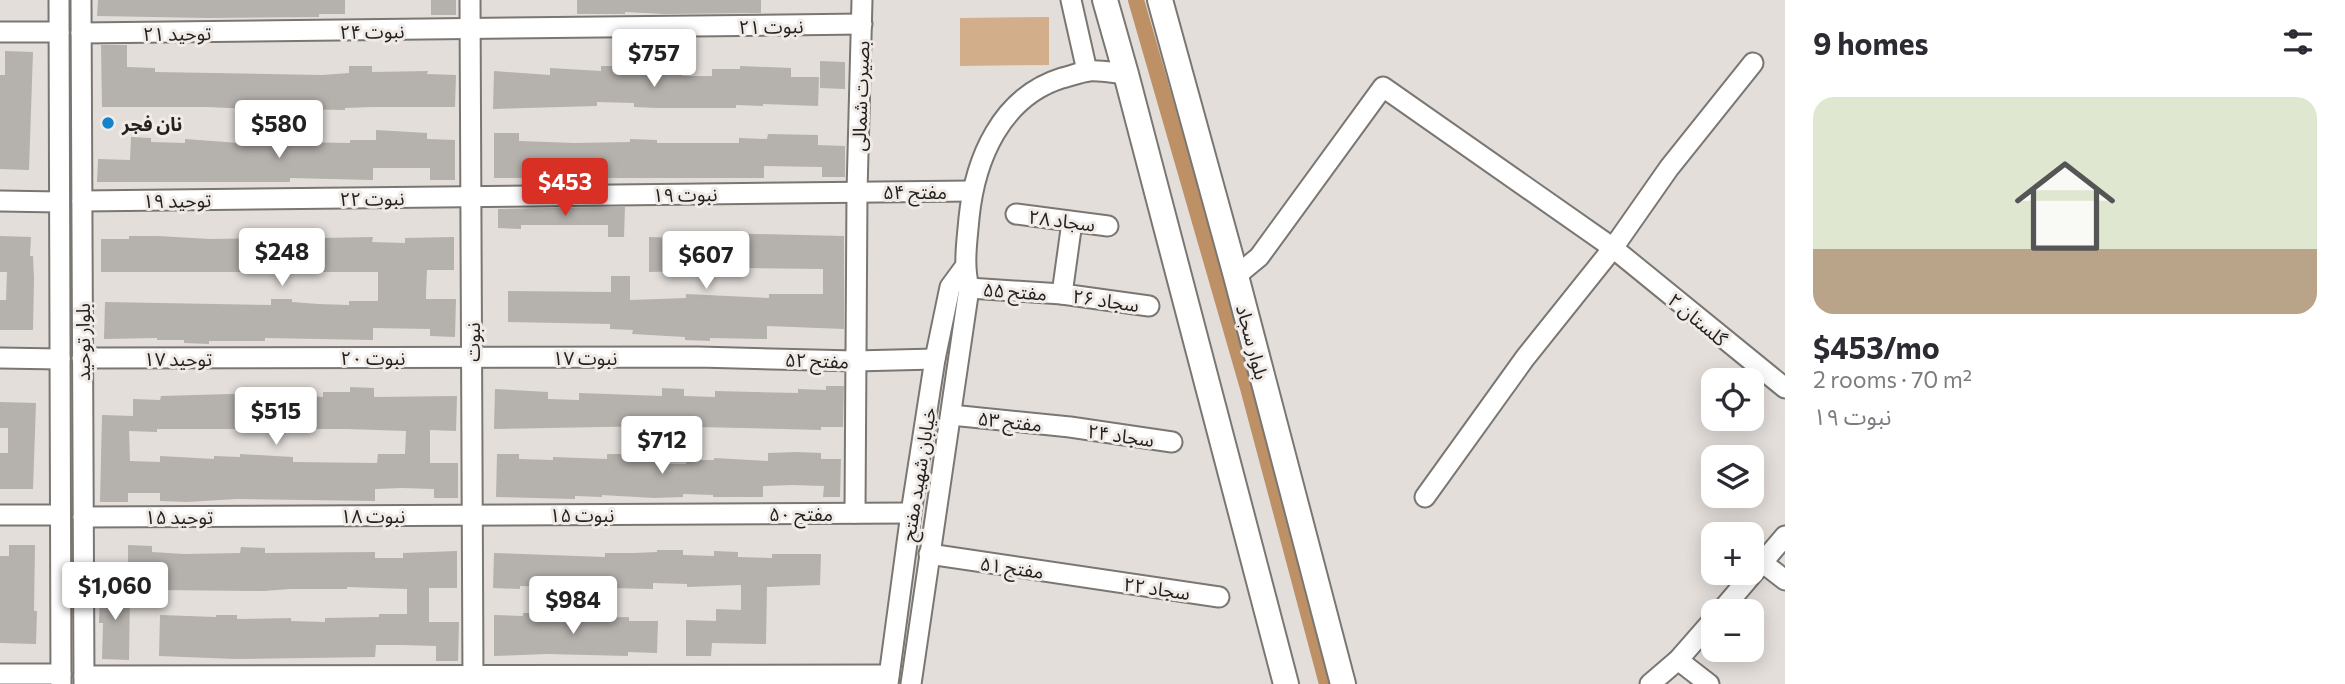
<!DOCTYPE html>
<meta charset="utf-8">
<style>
body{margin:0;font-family:Commissioner,"Noto Sans Arabic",sans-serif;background:#f2f2f3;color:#2b2b33;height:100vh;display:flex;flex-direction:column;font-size:26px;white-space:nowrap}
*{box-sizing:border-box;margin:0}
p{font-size:23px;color:#7c7c81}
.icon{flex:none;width:38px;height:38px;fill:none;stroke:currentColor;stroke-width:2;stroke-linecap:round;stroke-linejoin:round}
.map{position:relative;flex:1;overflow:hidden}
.sheet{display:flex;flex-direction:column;background:#fff;width:560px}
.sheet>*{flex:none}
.buttons{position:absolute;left:1701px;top:368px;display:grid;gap:14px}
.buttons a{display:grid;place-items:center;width:63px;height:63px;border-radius:14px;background:#fff;box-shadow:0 4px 18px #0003;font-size:35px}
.price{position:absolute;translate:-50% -60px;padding:0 16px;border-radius:7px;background:#fff;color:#222;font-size:23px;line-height:46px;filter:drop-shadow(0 2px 4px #0008)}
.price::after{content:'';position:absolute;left:50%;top:42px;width:21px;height:16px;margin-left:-10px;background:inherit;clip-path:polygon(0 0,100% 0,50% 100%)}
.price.on{background:#d93025;color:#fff}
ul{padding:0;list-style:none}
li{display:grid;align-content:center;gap:14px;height:371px;padding:0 28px}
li+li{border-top:2px solid #e1e1e2}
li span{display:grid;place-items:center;height:217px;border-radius:21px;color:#555}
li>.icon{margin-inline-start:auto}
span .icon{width:126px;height:126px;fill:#fffc;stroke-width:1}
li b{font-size:30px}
h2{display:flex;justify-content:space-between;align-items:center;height:84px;padding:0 28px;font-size:30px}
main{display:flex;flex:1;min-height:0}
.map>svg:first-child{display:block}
.green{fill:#d3ae8b}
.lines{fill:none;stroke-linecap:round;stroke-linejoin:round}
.canal{stroke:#bd9165;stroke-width:16}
.building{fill:#b5b1ad;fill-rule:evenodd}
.minor-casing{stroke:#7a7672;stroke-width:23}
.major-casing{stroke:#7a7672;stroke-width:28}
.minor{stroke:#fff;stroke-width:19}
.major{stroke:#fff;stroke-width:24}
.poi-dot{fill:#1582cc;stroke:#f0ebe7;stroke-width:2.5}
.labels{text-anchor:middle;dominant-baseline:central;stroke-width:6;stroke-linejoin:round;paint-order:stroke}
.street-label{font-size:19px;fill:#232120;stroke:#f0ebe7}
.poi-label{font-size:19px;font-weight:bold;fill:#232120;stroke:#f0ebe7;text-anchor:start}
</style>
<main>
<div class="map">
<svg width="1785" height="684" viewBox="0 0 1785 684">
<rect width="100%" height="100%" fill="#e3deda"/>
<!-- green -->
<path class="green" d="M1049,17V65L960,66V18Z"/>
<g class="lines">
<!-- canal -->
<path class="canal" d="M1136,0L1248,388L1327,684"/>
</g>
<!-- building -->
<g class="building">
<path d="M98,0H345V14H319V17L208,18L97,16Z"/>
<rect x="431" y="0" width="25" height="15"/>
<path d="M577,0H761V13L664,14L625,12V14H577Z"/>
<path d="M101,45H127V67L155,68V72L322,75L349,73V66H372V72L428,71L427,74L456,75L455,107H372L345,108V110L290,109V111L207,107H102Z"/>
<path d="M5,51L33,52L29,170L0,169V75H5Z"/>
<path d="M820,61L845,62V89L820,88Z"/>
<path d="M601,66H626V74L658,75V71L682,72V76H712V69H740V66L791,68V77H819L818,106L763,104V106L736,105V108H658L634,107V103L597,102V106L493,109L494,71L550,75V68L601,71Z"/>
<path d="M376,130L427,133V139L455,140V180H430V168H373V180L290,178V182H97L98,159L130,160L131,137L151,138V142L185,143V139L239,143V140H264V146H294V142L350,143V140H376Z"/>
<path d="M494,133H519V141L575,143L630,142V139L657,140V143H739V138L767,139L768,134L818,135V145L845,146V177H822V167L764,166V178H494Z"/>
<path d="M608,207H625L624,237H608V225H521V229L498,228V209Z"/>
<path d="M715,233L844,236V329L767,326V339L710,338V341L685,340V337L632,334L633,330L610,329V324L508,322V291L611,292V276H630V300L686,298V294L769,298V294H823V269L738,268V270L649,272V237L685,238V235H715Z"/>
<path d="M266,235H289V239L321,240V238L373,237L372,242L405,243V238L454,237V270H427L426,293V299H456L455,337L430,336V329L373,328V340L265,338V341H209V344L184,343V340H157V338L104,339L105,302L271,305V299H292V302L318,304L349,305V301H378V272H101V239H129V236H158L210,239L266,238Z"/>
<path d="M0,236L31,237L30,256H33L34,278L33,330H0V300H6L7,272H0Z"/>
<path d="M826,386H844L843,427H821V430L657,426L494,429L495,389L548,392V399L579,400V393L662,396V388L684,389V396L715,397V391L798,393V389L826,390Z"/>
<path d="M350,387L374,388V397L457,396L456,431L430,430V463H458V498H434V489L402,488L375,489V501L237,499L187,502L160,501V493H128V502H100L102,415L133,416V399L160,400L161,396L269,393L323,397V392H350ZM157,429H347L406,431L405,454H378L377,463L293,462V457L240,454V457L214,456V459L160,456V462L130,461L129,431L157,432Z"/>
<path d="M0,402L36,403L33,489H0V453H8V428H0Z"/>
<path d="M797,452L821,453V459H841L840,497H823L824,486L792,485L763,486V497H713V495L683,494V497L654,498L602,495V497L575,496V499L496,497L497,454H519V459L553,460V457L607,459V454H629V456L655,457V464H686L687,460H714V458L768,461V453Z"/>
<path d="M9,545H35L34,611H37L36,644L0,643V556H9Z"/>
<path d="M128,545L152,546V552L184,554L240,553L241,547L265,548V553L375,552V558H403V553L457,551V588H429V622H459L458,661H436V646L402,645H376L375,657L236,659L159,656L160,615L216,617V615H237V619L291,618V621L325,622V618L379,617V614H407V589L347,587V589H290L264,591L158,590V582H128Z"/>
<path d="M657,550H683V555L714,556V551L738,552V557L772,558V554H821L820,585L767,587L766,644L712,643L711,656H686V620L716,621V609L741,610V585L687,587V584L653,583V589L520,586V589L493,588L494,553L605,557V553H633L657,552Z"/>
<path d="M100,587H130L129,660L102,659L103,623H99Z"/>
<path d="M523,613H547V615L575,616V618L629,617V621H658L657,653L628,652V656L547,654L494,656V615L523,616Z"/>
</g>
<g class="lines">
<defs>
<g id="minor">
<path d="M59,0L61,684"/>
<path d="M81,0L84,684"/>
<path d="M470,0L473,684"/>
<path d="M1071,0L1087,71"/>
<path d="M0,32H59"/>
<path d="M81,33L862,24"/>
<path d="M0,201L59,202"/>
<path d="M82,201L972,191"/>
<path d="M1016,214L1108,226"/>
<path d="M1236,276L1259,257L1383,87L1613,248L1785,388"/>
<path d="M969,288L1062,294L1149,306"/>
<path d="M1062,294L1072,222"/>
<path d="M0,358L60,359"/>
<path d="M82,358L698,357L855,361L935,359"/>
<path d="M951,415L1070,427L1172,442"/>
<path d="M1425,497L1525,358L1613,248L1669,168L1753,63"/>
<path d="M855,513L857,192L862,0"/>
<path d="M0,515H60"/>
<path d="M83,517L911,513"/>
<path d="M929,554L1219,597"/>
<path d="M1763,563L1785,580"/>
<path d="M1721,611L1785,536"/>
<path d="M1678,660L1709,684"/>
<path d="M0,674H61"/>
<path d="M84,676L889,675"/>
<path d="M888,684L911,513L935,359L950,287L964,268"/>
<path d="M911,684L969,288C963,264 967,242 969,218C975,159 1001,97 1062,78C1071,76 1080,72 1089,71C1101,70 1114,73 1126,74"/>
<path d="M1650,684L1678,660L1713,620"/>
</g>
<g id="major">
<path d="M1105,0L1126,74L1286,684"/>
<path d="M1160,0L1236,276L1343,684"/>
</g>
</defs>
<!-- minor casing -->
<use href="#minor" class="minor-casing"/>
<!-- major casing -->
<use href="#major" class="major-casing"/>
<!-- minor -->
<use href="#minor" class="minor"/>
<!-- major -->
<use href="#major" class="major"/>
</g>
<!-- markers -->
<circle class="poi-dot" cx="108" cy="123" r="7"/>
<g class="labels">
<!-- street labels -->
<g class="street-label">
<text transform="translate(771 26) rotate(-1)">نبوت ۲۱</text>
<text transform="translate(372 31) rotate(-1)">نبوت ۲۴</text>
<text transform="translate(177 33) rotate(-1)">توحید ۲۱</text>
<text transform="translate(860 96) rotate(-88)">بصیرت شمالی</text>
<text x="915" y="191">مفتح ۵۴</text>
<text transform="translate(685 194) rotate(-1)">نبوت ۱۹</text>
<text transform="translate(372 198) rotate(-1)">نبوت ۲۲</text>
<text transform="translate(177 200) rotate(-1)">توحید ۱۹</text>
<text transform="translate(1062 220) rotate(7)">سجاد ۲۸</text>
<text transform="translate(1015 291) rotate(4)">مفتح ۵۵</text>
<text transform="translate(1106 300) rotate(8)">سجاد ۲۶</text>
<text transform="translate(1698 319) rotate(40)">گلستان ۲</text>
<text transform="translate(82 342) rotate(-90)">بلوار توحید</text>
<text transform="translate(472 342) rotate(-90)">نبوت</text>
<text transform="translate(1253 342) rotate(75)">بلوار سجاد</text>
<text x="373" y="357">نبوت ۲۰</text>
<text x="585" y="357">نبوت ۱۷</text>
<text x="178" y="358">توحید ۱۷</text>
<text transform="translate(817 360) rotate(2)">مفتح ۵۲</text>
<text transform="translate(1010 421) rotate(6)">مفتح ۵۳</text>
<text transform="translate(1121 435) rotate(8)">سجاد ۲۴</text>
<text transform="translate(918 474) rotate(-81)">خیابان شهید مفتح</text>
<text x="801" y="513">مفتح ۵۰</text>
<text x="582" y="514">نبوت ۱۵</text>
<text x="373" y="515">نبوت ۱۸</text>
<text x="179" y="516">توحید ۱۵</text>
<text transform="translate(1012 567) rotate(8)">مفتح ۵۱</text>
<text transform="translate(1157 588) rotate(8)">سجاد ۲۲</text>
</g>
<!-- poi labels -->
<g class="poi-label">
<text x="122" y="123">نان فجر</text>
</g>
</g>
</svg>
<div class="buttons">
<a><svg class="icon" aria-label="locate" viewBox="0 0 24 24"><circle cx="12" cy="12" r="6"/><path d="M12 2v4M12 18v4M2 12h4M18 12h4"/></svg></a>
<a><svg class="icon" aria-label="layers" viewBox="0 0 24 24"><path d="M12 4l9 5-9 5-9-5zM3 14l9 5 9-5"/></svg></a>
<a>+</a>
<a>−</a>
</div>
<b class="price" style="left:654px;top:89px">$757</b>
<b class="price" style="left:279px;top:160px">$580</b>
<b class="price on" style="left:565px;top:218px">$453</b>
<b class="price" style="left:282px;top:288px">$248</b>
<b class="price" style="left:706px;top:291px">$607</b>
<b class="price" style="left:276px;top:447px">$515</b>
<b class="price" style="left:662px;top:476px">$712</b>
<b class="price" style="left:115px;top:622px">$1,060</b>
<b class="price" style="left:573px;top:636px">$984</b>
</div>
<section class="sheet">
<h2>9 homes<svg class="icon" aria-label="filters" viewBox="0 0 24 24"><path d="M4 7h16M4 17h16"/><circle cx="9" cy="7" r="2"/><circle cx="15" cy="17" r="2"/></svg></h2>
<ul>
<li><span style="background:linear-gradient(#dfe7d0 70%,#b9a48a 0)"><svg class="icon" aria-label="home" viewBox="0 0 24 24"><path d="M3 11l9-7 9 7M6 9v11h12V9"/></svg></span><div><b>$453/mo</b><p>2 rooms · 70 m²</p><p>نبوت ۱۹</p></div></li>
</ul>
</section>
</main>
